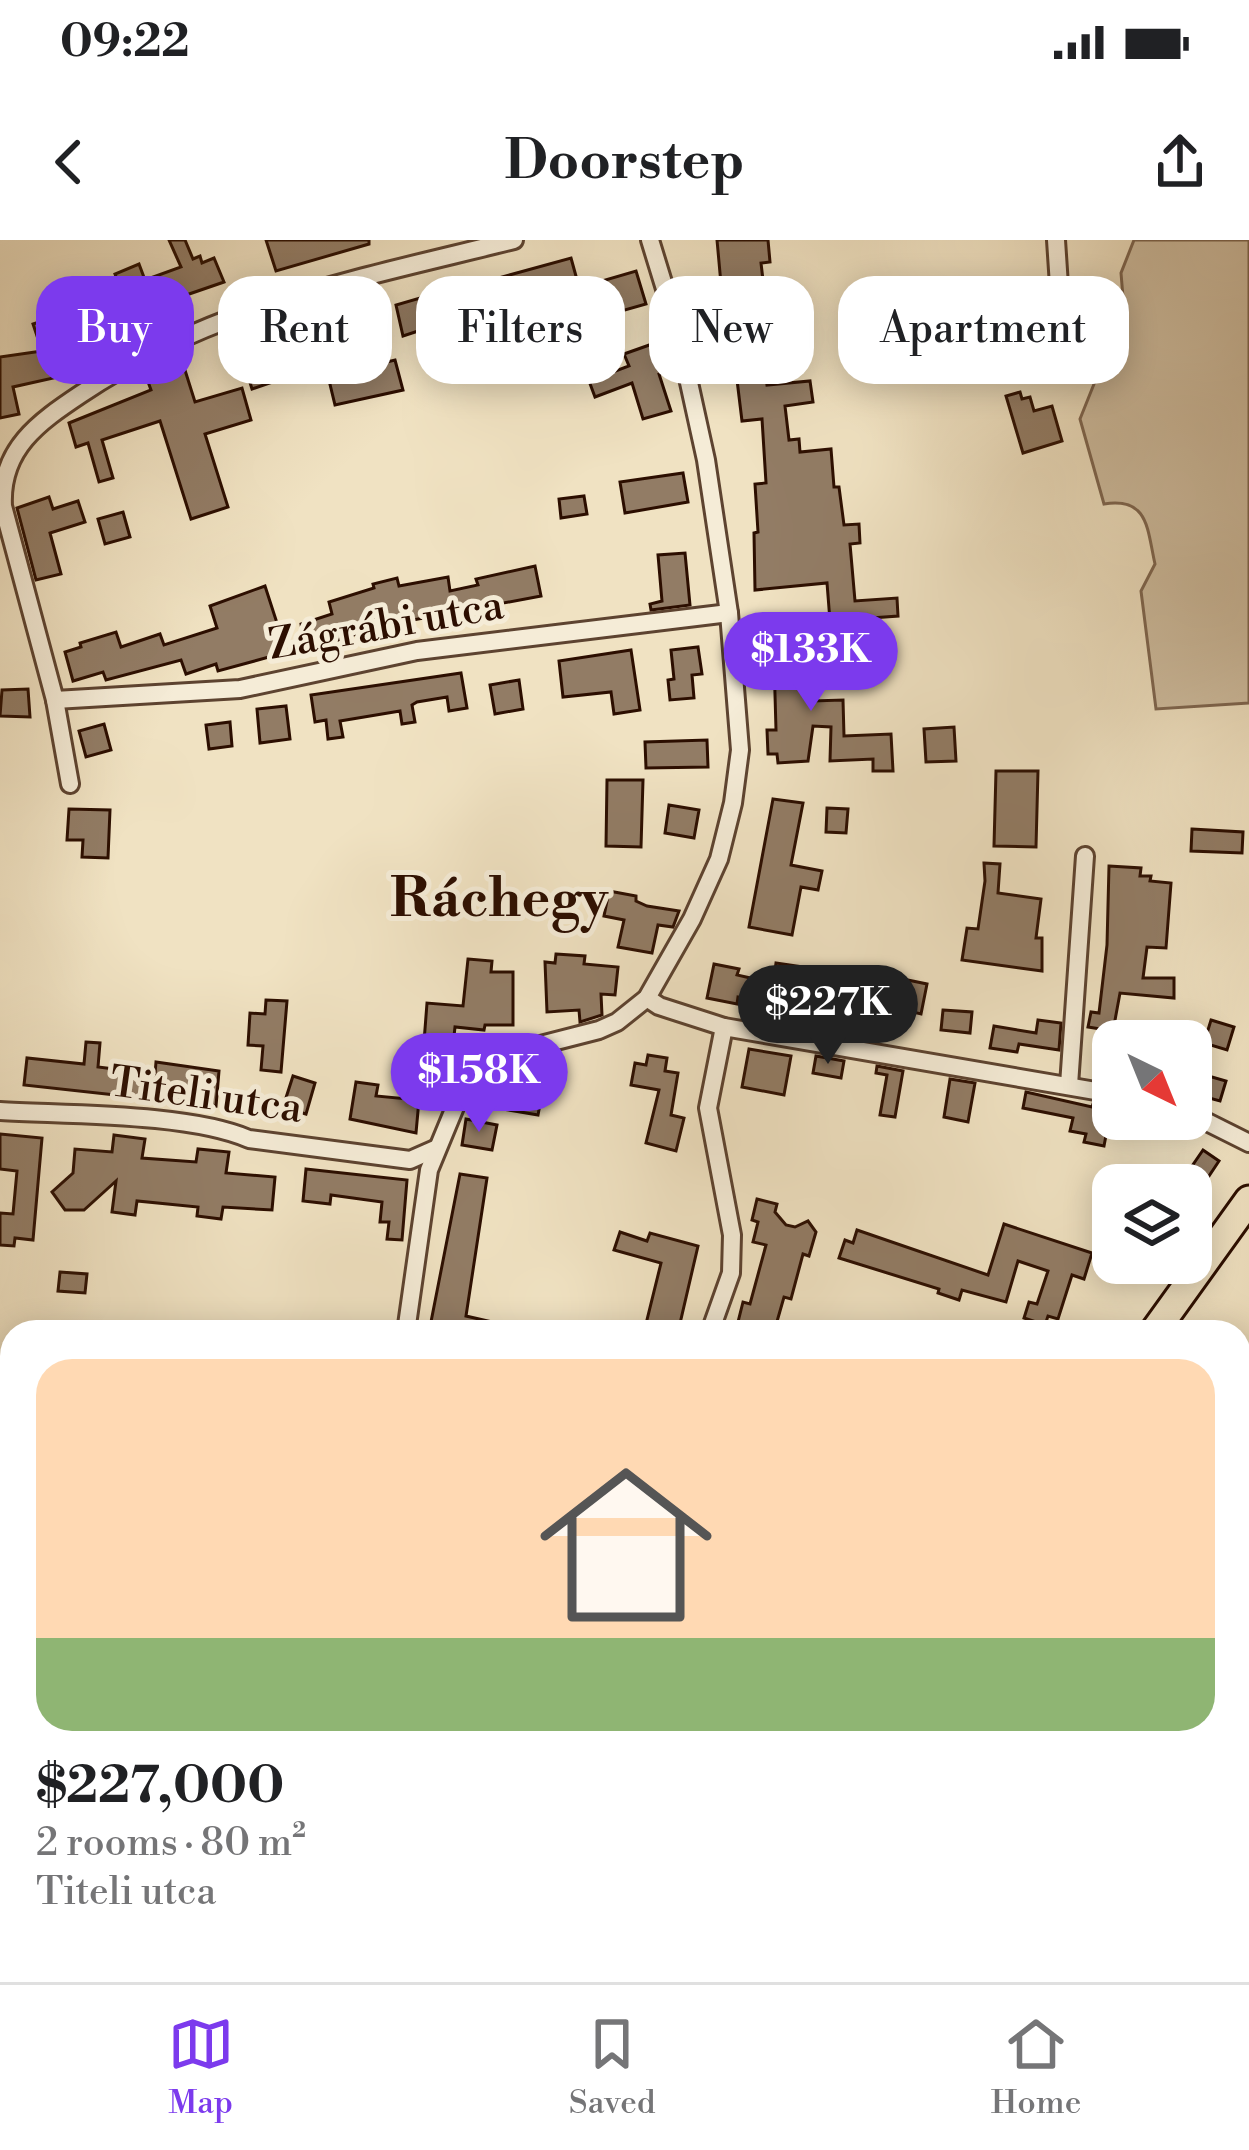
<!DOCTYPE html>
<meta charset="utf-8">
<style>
body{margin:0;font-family:"Libre Bodoni",serif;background:#f6f6f6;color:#202124;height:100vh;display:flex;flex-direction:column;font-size:45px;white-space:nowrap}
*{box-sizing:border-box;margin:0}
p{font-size:39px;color:#757577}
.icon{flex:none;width:66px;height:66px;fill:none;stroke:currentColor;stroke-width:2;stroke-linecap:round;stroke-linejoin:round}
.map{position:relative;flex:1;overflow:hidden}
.panel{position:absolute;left:0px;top:1080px;width:1251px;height:663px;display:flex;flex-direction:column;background:#fff;border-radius:36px 36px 0 0;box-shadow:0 6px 30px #0003}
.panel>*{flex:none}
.banner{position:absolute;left:36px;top:36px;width:1179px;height:108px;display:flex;gap:24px}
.needle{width:78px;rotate:137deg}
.buttons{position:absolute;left:1092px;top:780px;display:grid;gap:24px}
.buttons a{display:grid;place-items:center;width:120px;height:120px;border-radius:24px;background:#fff;box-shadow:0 6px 30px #0003;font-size:60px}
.price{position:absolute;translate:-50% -102px;padding:0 27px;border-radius:42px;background:#7c3aed;color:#fff;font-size:39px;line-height:78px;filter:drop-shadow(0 3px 6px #0008)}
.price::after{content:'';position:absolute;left:50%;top:72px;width:36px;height:27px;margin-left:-18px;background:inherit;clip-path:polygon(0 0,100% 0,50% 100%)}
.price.active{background:#222;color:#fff}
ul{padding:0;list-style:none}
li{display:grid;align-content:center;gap:24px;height:636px;padding:0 36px}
li span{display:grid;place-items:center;height:372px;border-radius:36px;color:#555}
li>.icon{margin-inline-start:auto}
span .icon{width:216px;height:216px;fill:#fffc;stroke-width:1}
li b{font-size:51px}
.pill{padding:0 42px;border-radius:36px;background:#fff;box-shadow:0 6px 30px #0003;font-size:42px;line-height:108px}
.pill.active{background:#7c3aed;color:#fff}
.status{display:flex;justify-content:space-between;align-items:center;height:84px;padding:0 60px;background:#fff;direction:ltr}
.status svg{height:33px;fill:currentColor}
header{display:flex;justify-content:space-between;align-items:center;height:156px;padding:0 36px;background:#fff;font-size:54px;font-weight:700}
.tabs{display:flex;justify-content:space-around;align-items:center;height:168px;border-top:3px solid #e0e0e0;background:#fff;font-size:33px;color:#757577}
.tabs a{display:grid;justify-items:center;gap:6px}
.tabs .active{color:#7c3aed}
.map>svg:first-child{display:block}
.green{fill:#cfbea1;stroke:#7e6650;stroke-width:3}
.building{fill:#927c65;stroke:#2c0e00;stroke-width:3}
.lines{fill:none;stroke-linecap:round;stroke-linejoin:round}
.lane-casing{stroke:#5d4330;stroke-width:14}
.street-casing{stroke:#5d4330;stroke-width:22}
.secondary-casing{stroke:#2c0e00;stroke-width:30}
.primary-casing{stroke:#2c0e00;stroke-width:33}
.lane{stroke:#f5ecd7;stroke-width:8}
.street{stroke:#f5ecd7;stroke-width:16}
.secondary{stroke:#f5ecd7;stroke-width:24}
.primary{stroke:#f0e2c2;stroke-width:27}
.labels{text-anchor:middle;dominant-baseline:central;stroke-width:10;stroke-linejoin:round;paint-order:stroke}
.street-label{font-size:42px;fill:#2c0e00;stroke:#f5ecd7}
.district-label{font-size:54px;font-weight:bold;fill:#2c0e00;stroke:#f5ecd7}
</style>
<div class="status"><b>09:22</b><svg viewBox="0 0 49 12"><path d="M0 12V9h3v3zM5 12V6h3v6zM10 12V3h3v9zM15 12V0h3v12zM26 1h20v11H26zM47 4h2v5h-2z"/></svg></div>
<header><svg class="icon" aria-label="back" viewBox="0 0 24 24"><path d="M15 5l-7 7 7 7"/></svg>Doorstep<svg class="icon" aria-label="share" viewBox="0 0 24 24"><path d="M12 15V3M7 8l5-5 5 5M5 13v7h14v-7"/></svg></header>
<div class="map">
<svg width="1249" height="1742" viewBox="0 0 1249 1742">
<rect width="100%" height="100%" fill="#f0e2c2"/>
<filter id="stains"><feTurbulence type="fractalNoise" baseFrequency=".00167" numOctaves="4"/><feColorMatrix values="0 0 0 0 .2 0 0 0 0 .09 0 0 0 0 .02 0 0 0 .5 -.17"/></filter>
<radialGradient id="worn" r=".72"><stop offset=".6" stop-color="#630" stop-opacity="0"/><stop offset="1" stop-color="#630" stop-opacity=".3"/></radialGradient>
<!-- green -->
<g class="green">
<path d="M1134,0H1249V463L1156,469L1141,351L1155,324C1147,289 1149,257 1104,264L1080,179L1124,69L1121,33Z"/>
<path d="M0,1586L12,1589V1731H322L312,1742H0Z"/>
<path d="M405,1731H627L617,1742H418Z"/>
</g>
<!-- building -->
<g class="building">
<path d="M169,0H185L193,19L200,16L202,23L214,18L224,42L131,74L115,34L139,24L145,40L181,27Z"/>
<path d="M266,0H369V4L276,31Z"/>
<path d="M717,0H768L770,22L761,23L763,40L721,44Z"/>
<path d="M571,18L579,47L554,54L553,50L504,65L499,51L506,49L502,37Z"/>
<path d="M636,31L646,64L604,76L595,43Z"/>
<path d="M86,38L100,87L56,101L67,135L13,147L19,174L0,178V117L42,111L33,84L73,71L70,63L78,60L73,42Z"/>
<path d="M914,40L917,77L878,80L876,59L893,58L892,42Z"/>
<path d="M468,44L476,72L403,96L396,65Z"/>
<path d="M308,66L315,97L277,107L287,137L252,149L247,133L257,129L242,88Z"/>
<path d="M655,103L665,131L659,134L671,171L643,179L632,143L595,157L589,141L629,126L624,114Z"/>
<path d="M762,104L767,145L810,141L813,162L785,166L789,200L799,199L800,212L831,209L834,247H839L844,285L859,284L860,303L850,304L855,361L897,358L898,376L830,381L827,343L755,350L754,293L758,292L755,244L766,243L762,179L742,181L733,107Z"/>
<path d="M395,120L403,150L335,165L328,136Z"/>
<path d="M184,127L195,162L242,148L251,180L205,194L228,267L191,279L160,181L102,200L113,238L99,242L88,203L76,207L69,183L151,150L147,139Z"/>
<path d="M1020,152L1022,159L1030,157L1034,171L1052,166L1062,201L1023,213L1006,156Z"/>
<path d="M683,233L688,262L625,273L620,242Z"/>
<path d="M584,256L587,274L561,278L559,259Z"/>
<path d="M49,257L53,269L78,261L85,282L50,293L61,334L36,340L17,268Z"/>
<path d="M123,272L130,297L105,304L98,279Z"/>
<path d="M685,313L690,365L651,370L650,364L662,361L658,315Z"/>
<path d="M535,326L541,356L381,386L305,411L301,384L332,374L329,362L374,348L373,344L397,338L399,346L448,337L450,351L478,345L476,339Z"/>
<path d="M265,346L277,383L280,414L218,431L216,424L186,434L181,420L106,440L103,432L73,441L65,412L81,407L80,403L116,392L121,407L160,394L164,405L217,388L210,366Z"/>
<path d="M797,396L800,440H811L812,461L843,460L844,496L891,494L893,531H873V519L830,521L831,487L813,486L808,521L778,523L777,514H768L767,490H776L774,419L751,420L750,400Z"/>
<path d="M698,407L702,434L692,435L694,458L670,460L668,440L674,439L671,410Z"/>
<path d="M631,410L640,470L614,474L611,452L563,457L559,421Z"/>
<path d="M461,433L467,468L449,471L447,457L417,462L412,465L415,482L402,484L400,471L340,481L343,497L328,499L326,480L315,482L311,455Z"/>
<path d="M519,440L523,469L495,474L490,445Z"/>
<path d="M28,449L30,477L0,476L2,450Z"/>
<path d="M286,466L290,499L260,503L257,469Z"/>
<path d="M230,482L232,506L209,509L206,485Z"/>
<path d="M104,484L111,510L86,517L79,491Z"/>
<path d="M954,487L956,521L926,522L924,489Z"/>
<path d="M707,500L708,527L646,528L645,502Z"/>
<path d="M996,531H1038L1036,607L994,606Z"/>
<path d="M607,540H643L641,607L606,606Z"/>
<path d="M773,559L803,563L791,625L822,631L818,650L801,647L792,695L749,687Z"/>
<path d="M669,565L699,570L694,598L665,593Z"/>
<path d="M827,568L848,569L846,593L826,592Z"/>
<path d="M69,569L110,570L108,618L82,617L83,600H67Z"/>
<path d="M1192,589L1243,592L1242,613L1191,611Z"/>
<path d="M984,623L1000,624L998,653L1041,659L1036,698H1042V731L962,720L967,688L978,689L985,641Z"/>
<path d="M1109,626L1141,628L1140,636H1151L1150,641L1171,643L1166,708L1147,707L1143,738H1174V758L1120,753L1113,791L1088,787L1091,772L1099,773L1107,705Z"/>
<path d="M609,651L636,656V661L647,666L679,671L673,687L658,685L652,713L618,707L624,680L604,676Z"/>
<path d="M556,714L585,716L584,724L618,727L615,755L601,754L602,775L580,782L579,770L547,772L545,722L555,723Z"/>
<path d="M468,719L492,721L491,732H513V785H485L484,790L455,787L453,805L424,802L427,763L463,766Z"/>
<path d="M776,723L810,728L805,759L772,753Z"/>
<path d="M714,724L739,729L737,735L759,740L755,760L738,757L737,764L707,758Z"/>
<path d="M898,738L927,744L921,774L892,767Z"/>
<path d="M834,747L858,750L854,774L830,771Z"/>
<path d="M266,760L287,761L281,832L261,830L263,806L248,805L250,773L265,774Z"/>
<path d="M943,770L972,772L970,793L941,790Z"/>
<path d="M1038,780L1061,783L1059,810L1019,804L1017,812L990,808L994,786L1036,793Z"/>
<path d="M1211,780L1234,787L1227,810L1204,803Z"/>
<path d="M86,802L100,803L98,827L155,834L156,822L219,831L216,866L24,845L27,818L84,824Z"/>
<path d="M749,809L791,816L784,855L742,847Z"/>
<path d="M648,815L667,818L665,831L678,833L671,875L684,878L676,911L646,903L659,850L631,845L635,823L646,825Z"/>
<path d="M816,816L844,821L841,838L813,833Z"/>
<path d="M877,826L903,831L895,877L880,875L887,835L876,833Z"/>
<path d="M1191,831L1226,841L1220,861L1191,853Z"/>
<path d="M523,833L545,837L538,875L497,868L500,848L520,851Z"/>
<path d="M293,836L315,843L306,874L283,867Z"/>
<path d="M950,839L975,843L968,882L944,877Z"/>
<path d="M356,842L378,845L376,856L419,860L416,893L350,879Z"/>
<path d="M1026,852L1092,867L1093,864L1113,867V886L1108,885L1104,906L1084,902L1086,894L1070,891L1073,878L1023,868Z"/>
<path d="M466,879L497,885L492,910L462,905Z"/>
<path d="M1115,879H1165L1163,895L1115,887Z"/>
<path d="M0,894L42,898L33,1000L15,998L14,1006L0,1005V973L13,974L17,931L0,929Z"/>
<path d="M114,895L145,899L142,918L196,922L198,909L229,912L226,933L275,937L272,970L223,967L221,979L197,976L198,967L137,961L135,975L112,972L116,941L84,970H65L52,952L73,933L75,909L112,912Z"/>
<path d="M1203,910L1219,921L1203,945H1179Z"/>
<path d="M306,929L407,940L402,1000L387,999L389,982H380L382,962L331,955L330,964L303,961Z"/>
<path d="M460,934L487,938L466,1076L510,1086L509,1092H429Z"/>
<path d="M757,959L777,964L775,972L786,985L795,987L808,981L816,992L809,1016L803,1014L791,1059L784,1057L774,1092L737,1086L743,1062L750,1064L766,1005L753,1002L758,982L752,980Z"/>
<path d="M1004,984L1092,1013L1084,1039L1072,1035L1058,1079L1048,1076L1045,1085L1024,1078L1029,1062L1037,1064L1048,1031L1018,1021L1006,1062L962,1050L959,1060L938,1053L939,1049L839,1018L845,1000L853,1003L857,990L988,1035Z"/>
<path d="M620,992L647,1001L650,993L698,1006L678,1092H644L661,1023L614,1010Z"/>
<path d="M60,1032L87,1034L85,1053L58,1051Z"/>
</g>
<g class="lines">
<defs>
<g id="lane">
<path d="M833,1731L859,1742"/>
<path d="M751,1742L774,1731"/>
<path d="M845,1742L851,1731"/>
<path d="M862,1742L868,1731"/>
</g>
<g id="street">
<path d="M1056,0L1062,91"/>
<path d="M55,460L240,449L417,411L729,373"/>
<path d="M70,544L55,460L3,266C0,209 39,182 81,154C214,65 362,38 514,0"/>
<path d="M647,758L659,766L724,787L1113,854"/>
<path d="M1069,845L1085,616"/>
<path d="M0,871C68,875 189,873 249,899L410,920L435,909"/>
<path d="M1191,874L1249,903"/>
<path d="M406,1092L429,930L467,838L488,822L509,813L599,790L617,782L647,758L692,679L719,619L733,563L740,510L729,373L706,220L677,88L650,0"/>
<path d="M710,1092L731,1033L732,995L708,868L724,787"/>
<path d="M0,1134L12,1142"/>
<path d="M0,1249L12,1178"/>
<path d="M1239,1301L1249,1288"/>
<path d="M0,1571L12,1573"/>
<path d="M976,1731L994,1742"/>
<path d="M341,1742L350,1731"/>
</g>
<path id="secondary" d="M0,1421L12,1424"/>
<g id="primary">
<path d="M1154,1092L1249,960"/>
<path d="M648,1742L658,1731"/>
</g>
</defs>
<!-- lane casing -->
<use href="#lane" class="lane-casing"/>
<!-- street casing -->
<use href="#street" class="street-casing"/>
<!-- secondary casing -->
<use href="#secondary" class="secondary-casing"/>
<!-- primary casing -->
<use href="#primary" class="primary-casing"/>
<!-- lane -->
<use href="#lane" class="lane"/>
<!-- street -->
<use href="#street" class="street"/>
<!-- secondary -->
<use href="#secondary" class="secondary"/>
<!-- primary -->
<use href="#primary" class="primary"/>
</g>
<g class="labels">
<!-- street labels -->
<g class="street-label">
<text transform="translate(386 386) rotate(-10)">Zágrábi utca</text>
<text transform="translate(206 856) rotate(8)">Titeli utca</text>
</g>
<!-- district labels -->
<g class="district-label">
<text x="499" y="660">Ráchegy</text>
</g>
</g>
<rect width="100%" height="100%" filter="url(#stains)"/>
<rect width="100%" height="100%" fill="url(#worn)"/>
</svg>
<div class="buttons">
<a><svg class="needle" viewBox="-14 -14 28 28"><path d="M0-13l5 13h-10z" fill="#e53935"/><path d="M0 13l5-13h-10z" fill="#757577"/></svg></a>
<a><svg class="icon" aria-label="layers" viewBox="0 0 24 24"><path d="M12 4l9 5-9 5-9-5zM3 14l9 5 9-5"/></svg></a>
</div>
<b class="price" style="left:811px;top:474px">$133K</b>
<b class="price active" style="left:828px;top:827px">$227K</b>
<b class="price" style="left:479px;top:895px">$158K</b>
<div class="banner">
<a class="pill active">Buy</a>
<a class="pill">Rent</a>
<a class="pill">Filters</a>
<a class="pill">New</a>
<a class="pill">Apartment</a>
</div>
<section class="panel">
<ul>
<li><span style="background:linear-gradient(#ffd9b3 75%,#8fb573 0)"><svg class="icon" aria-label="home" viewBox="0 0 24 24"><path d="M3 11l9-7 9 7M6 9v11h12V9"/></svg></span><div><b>$227,000</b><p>2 rooms · 80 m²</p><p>Titeli utca</p></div></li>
</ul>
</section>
</div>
<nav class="tabs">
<a class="active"><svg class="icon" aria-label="map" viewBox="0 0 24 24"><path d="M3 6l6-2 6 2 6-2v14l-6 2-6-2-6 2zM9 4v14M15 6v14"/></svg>Map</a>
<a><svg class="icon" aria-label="saved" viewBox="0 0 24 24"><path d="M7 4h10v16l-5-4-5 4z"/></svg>Saved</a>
<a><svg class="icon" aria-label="home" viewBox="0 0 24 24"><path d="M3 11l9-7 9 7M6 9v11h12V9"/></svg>Home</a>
</nav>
